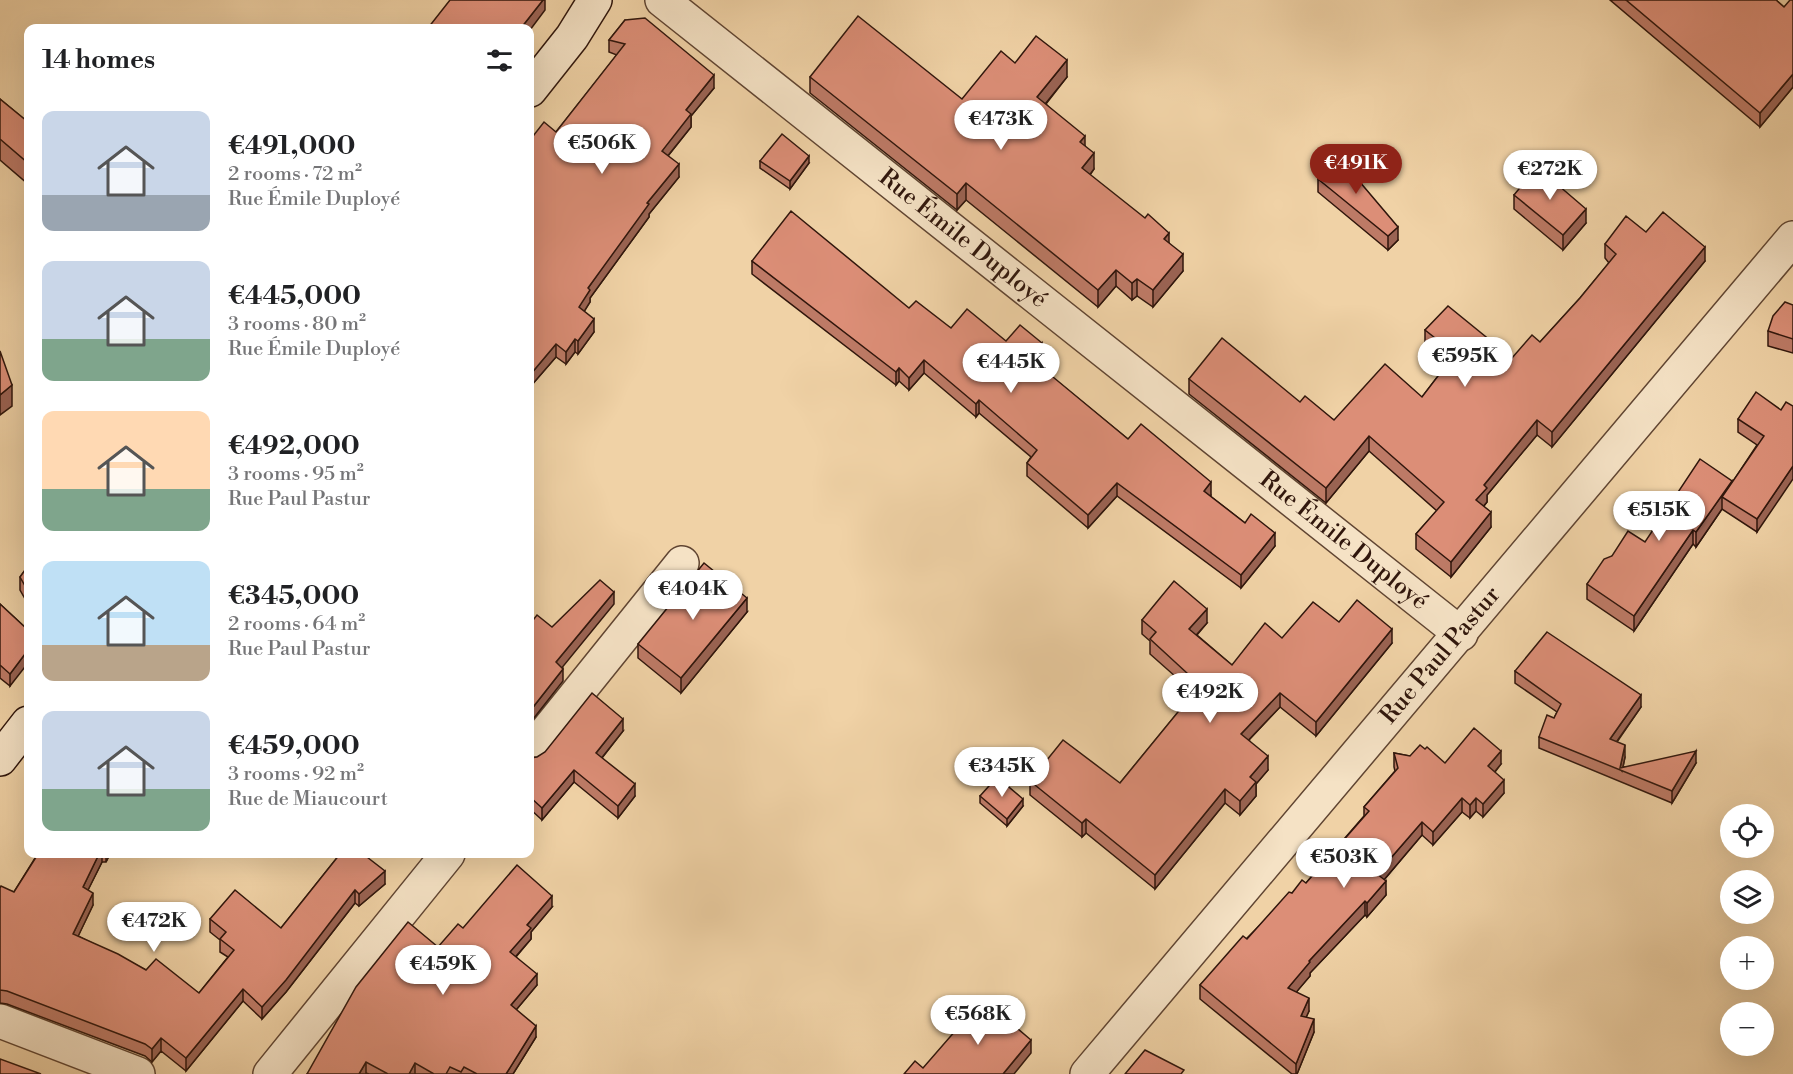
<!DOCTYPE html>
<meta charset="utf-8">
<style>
body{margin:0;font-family:"Libre Bodoni",serif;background:#f6f6f6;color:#202124;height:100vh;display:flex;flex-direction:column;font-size:22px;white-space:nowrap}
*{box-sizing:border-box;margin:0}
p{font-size:20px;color:#757577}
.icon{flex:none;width:33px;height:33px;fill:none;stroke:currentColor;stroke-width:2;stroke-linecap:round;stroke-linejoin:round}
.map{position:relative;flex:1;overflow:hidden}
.panel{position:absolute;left:24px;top:24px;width:510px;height:834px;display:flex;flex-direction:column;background:#fff;border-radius:12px;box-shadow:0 6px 24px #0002}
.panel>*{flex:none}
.buttons{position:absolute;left:1720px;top:804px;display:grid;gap:12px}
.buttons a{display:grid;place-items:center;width:54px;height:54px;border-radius:50%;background:#fff;box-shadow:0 6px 24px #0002;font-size:30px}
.price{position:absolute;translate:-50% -51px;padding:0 14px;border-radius:21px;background:#fff;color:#222;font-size:20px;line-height:39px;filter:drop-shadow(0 2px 3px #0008)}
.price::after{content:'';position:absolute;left:50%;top:36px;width:18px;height:14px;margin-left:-9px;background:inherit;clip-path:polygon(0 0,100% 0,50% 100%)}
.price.on{background:#8f2418;color:#fff}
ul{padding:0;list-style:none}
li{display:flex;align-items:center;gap:18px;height:150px;padding:0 18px}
li span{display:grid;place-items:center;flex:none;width:168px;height:120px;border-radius:12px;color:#555}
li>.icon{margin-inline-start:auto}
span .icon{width:72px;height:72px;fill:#fffc;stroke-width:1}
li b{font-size:26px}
h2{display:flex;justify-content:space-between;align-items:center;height:72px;padding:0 18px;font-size:26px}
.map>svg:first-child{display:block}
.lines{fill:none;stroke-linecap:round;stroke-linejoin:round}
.minor-casing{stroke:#604532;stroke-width:36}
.secondary-casing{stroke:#30160c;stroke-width:36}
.minor{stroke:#f5e2c5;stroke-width:33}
.secondary{stroke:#f5e2c5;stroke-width:33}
.wall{fill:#bd7a66;stroke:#30160c;stroke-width:1.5}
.shaded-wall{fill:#9a6353;stroke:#30160c;stroke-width:1.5}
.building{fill:#dc8e77;stroke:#30160c;stroke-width:1.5}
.labels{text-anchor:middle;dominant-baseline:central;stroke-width:4.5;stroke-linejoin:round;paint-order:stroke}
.street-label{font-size:24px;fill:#30160c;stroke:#f5e2c5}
</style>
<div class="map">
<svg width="1793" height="1074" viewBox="0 0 1793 1074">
<rect width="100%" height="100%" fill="#f0d2a6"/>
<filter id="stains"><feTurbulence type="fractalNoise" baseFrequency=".00333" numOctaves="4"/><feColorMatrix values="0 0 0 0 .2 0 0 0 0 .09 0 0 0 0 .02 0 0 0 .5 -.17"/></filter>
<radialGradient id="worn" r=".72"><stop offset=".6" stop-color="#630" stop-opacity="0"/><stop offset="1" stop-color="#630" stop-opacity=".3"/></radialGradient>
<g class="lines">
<defs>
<g id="minor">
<path id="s1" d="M662,0L1461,634"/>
<path d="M530,752L682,563"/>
<path d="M0,1021L138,1074"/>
<path d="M270,1074L448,854"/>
<path id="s2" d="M1087,1074L1793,238"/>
</g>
<g id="secondary">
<path d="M530,90L572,37L595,0"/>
<path d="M0,759L28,723"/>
</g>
</defs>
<!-- minor casing -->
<use href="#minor" class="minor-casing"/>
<!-- secondary casing -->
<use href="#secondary" class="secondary-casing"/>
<!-- minor -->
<use href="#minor" class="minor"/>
<!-- secondary -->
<use href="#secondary" class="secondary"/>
</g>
<!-- wall -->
<g class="wall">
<path d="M1610,0H1776L1784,7L1793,0V87L1760,127Z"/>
<path d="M625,20L714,88L691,116V127L668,156L679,177L649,214V217L590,298V302L584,311L594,332L578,354L575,352L566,364L556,357L530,387V140L556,132L617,55L609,52V40Z"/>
<path d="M1015,63L1067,77L1046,104L1085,146L1094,169L1090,175L1169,243L1183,271L1153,307L1137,296L1132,300L1116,286L1098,307L966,200L957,210L810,93V77L962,99Z"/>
<path d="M0,99L28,122V184L0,160Z"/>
<path d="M760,161L809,163L790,189L760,168Z"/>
<path d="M1318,179L1398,240L1388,250L1318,192Z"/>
<path d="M1514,195L1586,223L1563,250L1514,209Z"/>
<path d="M1646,232L1705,261L1552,447L1537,435L1487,495V502L1484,506L1491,527L1451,577L1416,549V534L1437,511L1369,451L1326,503L1189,394V379L1300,402L1334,420L1422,397L1448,363L1425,344V330L1512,358L1540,342L1580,298L1609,263L1605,258V244Z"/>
<path d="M752,261L909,308L951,328L1006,341L1042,356L1036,364L1128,439L1211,495L1210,496L1275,546L1241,588L1117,496L1088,528L1027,476V463L1031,457L979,413L976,417L924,373L909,390L899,381L896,385L752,274Z"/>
<path d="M1793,305V353L1768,346V331Z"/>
<path d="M1781,410L1757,532L1722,509L1696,547L1693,544L1634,631L1587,599V584L1612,556L1645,542L1732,483L1757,445L1738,432V419Z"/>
<path d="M28,566V604L20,590V577Z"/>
<path d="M0,604L28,630L10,686L0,678Z"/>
<path d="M747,612L681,693L638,658V644Z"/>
<path d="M1142,620L1207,623L1197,635L1232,665L1282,638L1339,622L1392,643L1316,736L1280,707L1249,740L1268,770L1256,784V796L1240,815L1225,803L1155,889L1086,833L1082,837L1030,795V781L1120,783L1194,693L1150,654V641L1142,634Z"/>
<path d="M1515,671L1641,707L1617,742L1625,757L1623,767L1696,763L1672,803L1539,748V737L1554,718L1557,712L1515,683Z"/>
<path d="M623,731L602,758L635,796L618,818L574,782L542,820L530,809V758L537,757Z"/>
<path d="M1394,753L1445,763L1501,764L1495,772L1504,793L1483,817L1476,811L1470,818L1462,812L1433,845L1422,835L1384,880L1386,895L1367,917L1365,915L1310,973V976L1296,992L1309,1011L1306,1017L1314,1032L1297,1074H1292L1200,999V985L1292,893L1306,883L1364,816V807L1395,771L1394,767Z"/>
<path d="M980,796L1023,806L1007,826L980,803Z"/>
<path d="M34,854H110L106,862H102L88,890L93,905L78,936L146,970L199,993L228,957L220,952V940L210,932V919L281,928L340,854L385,884L359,906L355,903L286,992L262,1019L243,1001L186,1071L161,1051L152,1062L145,1056L7,1004L0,1003V888L14,892L37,855Z"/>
<path d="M552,907L531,932V939L516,957L537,985L516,1010L536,1037L513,1074H369L366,1073V1074H307L438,947L463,928Z"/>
</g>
<!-- shaded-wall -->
<g class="shaded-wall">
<path d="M543,0H545V10L530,30V28H521Z"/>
<path d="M1067,60V77L1037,114V97Z"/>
<path d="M1793,74V87L1760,127V113Z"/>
<path d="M714,75V88L691,116V127L662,163V151L686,110Z"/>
<path d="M1085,136V153L1080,142Z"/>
<path d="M1094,153V169L1082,185V168Z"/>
<path d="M809,156V163L790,189V181Z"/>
<path d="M679,164V177L649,214V217L590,298V302L579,320V307L588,288L647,203Z"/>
<path d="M966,183V200L957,210V194Z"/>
<path d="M1586,209V223L1563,250V235Z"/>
<path d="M1398,227V240L1388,250V236Z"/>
<path d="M1169,233V249L1164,239Z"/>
<path d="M1705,247V261L1552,447V432Z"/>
<path d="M1183,254V271L1153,307V290Z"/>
<path d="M1116,270V286L1098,307V290Z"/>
<path d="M1137,279V296L1132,300V283Z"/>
<path d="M594,319V332L578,354V341Z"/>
<path d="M575,339V352L566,364V352Z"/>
<path d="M1042,343V356L1030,371V358Z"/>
<path d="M556,344V357L530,387V375Z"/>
<path d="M924,360V373L909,390V378Z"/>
<path d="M899,368V381L896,385V372Z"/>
<path d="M12,385V406L0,415V395Z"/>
<path d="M979,400V413L976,417V404Z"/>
<path d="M1537,420V435L1487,495V502L1476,515V500L1484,485Z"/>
<path d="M1369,436V451L1326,503V488Z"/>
<path d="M1793,466V479L1757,532V519Z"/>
<path d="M1732,481V495L1722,497V509L1696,547V532Z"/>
<path d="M1211,482V495L1204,504V491Z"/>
<path d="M1117,483V496L1088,528V515Z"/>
<path d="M1491,512V527L1451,577V562Z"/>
<path d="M1693,530V544L1634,631V616Z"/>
<path d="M1275,533V546L1241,588V575Z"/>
<path d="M614,592V604L556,675V662Z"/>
<path d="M747,598V612L681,693V678Z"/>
<path d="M1207,609V623L1189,643V629Z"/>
<path d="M1392,629V643L1316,736V722Z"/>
<path d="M28,650V663L10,686V674Z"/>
<path d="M563,669V681L530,723V711Z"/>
<path d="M1280,693V707L1241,748V734Z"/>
<path d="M1641,695V707L1610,751V739Z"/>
<path d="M623,719V731L596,765V753Z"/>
<path d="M1625,745V757L1622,771L1620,768Z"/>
<path d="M1501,751V764L1488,780V766Z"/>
<path d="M1696,751V763L1672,803V791Z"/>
<path d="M1268,756V770L1256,784V796L1240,815V801L1250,777Z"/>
<path d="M574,770V782L542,820V808Z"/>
<path d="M1504,780V793L1483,817V804Z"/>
<path d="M635,784V796L618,818V806Z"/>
<path d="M1225,789V803L1155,889V875Z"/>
<path d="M1462,798V812L1433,845V832Z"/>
<path d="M1476,798V811L1470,818V805Z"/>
<path d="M1023,799V806L1007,826V819Z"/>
<path d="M1086,819V833L1082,837V823Z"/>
<path d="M1422,822V835L1377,888V874Z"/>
<path d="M99,854H102V862L83,900V887Z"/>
<path d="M106,854H110L106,862Z"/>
<path d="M385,871V884L359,906V894Z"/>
<path d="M1386,881V895L1367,917V903Z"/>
<path d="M355,890V903L286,992L262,1019V1007Z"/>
<path d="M93,893V905L73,947V934Z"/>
<path d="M552,896V907L531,932V939L510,963V952L527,925Z"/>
<path d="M1365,901V915L1310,973V976L1288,1002V988L1309,961Z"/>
<path d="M537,974V985L511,1016V1005Z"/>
<path d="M243,989V1001L186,1071V1058Z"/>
<path d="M1309,998V1011L1301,1029V1016Z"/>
<path d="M1314,1019V1032L1297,1074H1296V1064Z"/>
<path d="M536,1026V1037L513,1074H506Z"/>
<path d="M161,1038V1051L152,1062V1049Z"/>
<path d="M1031,1040V1053L1014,1074H1003Z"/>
<path d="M366,1062V1074H359Z"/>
<path d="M415,1063V1074H409Z"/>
</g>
<!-- building -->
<g class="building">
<path d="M450,0H543L521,28H428Z"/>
<path d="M1626,0H1776L1784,7L1790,0H1793V74L1760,113Z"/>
<path d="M858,16L962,99L1001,51L1015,63L1036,36L1067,60L1037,97L1085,136L1080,142L1094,153L1082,168L1145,218L1148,214L1169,233L1164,239L1183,254L1153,290L1137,279L1132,283L1116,270L1098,290L966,183L957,194L810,77Z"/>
<path d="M645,18L714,75L686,110L691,114L662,151L679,164L647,203L649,204L588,288L590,290L579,307L594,319L578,341L575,339L566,352L556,344L530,375V140L544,122L556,132L625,44L609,40L625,20Z"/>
<path d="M0,99L28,122V163L0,139Z"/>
<path d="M782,134L809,156L790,181L760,161Z"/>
<path d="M1337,155L1398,227L1388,236L1318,179Z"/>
<path d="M1537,167L1586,209L1563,235L1514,195Z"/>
<path d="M791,211L909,308L916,301L951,328L967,309L1006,341L1020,325L1042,343L1030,358L1128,439L1141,424L1211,482L1204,491L1245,523L1251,514L1275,533L1241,575L1117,483L1088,515L1027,463L1037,450L979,400L976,404L924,360L909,378L899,368L896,372L752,261Z"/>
<path d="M1663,212L1705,247L1552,432L1537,420L1484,485L1487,488L1476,500L1491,512L1451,562L1416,534L1444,502L1369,436L1326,488L1189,379L1222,338L1300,402L1305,396L1334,420L1385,364L1422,397L1455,354L1425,330L1448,306L1512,358L1532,335L1540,342L1580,298L1616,254L1605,244L1626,216L1646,232Z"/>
<path d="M1785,302L1793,305V339L1768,331L1773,316Z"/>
<path d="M0,351L12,385L0,395Z"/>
<path d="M1756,392L1781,410L1786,402L1793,406V466L1757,519L1722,497L1764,436L1738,419Z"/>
<path d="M1700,459L1732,481L1696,532L1693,530L1634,616L1587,584L1604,559L1612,556L1628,531L1645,542Z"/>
<path d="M704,563L747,598L681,678L638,644Z"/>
<path d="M28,566V591L20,577Z"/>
<path d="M600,580L614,592L556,662L563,669L530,711V624L537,615L552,627Z"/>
<path d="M1174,581L1207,609L1189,629L1232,665L1265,623L1282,638L1313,602L1339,622L1357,600L1392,629L1316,722L1280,693L1241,734L1268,756L1250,777L1256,782L1240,801L1225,789L1155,875L1086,819L1082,823L1030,781L1063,740L1120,783L1200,685L1150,639L1156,632L1142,620Z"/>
<path d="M0,604L28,630V650L10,674L0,665Z"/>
<path d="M1547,632L1641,695L1610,739L1625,745L1620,768L1696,751L1672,791L1539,737L1547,715L1554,718L1561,704L1515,671Z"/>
<path d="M592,693L623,719L596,753L635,784L618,806L574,770L542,808L530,797V758L537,757L545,752Z"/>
<path d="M1474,728L1501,751L1488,766L1504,780L1483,804L1476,798L1470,805L1462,798L1433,832L1422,822L1377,874L1386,881L1367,903L1365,901L1309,961L1310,962L1288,988L1309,998L1301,1016L1314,1019L1296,1064L1200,985L1243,936L1247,939L1289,892L1292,893L1302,880L1306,883L1369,811L1364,807L1398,768L1394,753L1410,756L1420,745L1425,749L1427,747L1445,763Z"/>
<path d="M997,777L1023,799L1007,819L980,796Z"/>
<path d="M38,854H99L83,887L93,893L73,934L118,954L146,970L156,959L199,993L234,950L220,939L226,932L210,919L235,890L281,928L340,854H363L385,871L359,894L355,890L286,980L262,1007L243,989L186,1058L161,1038L152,1049L145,1044L7,991L0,990V888L1,886L14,892Z"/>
<path d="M517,865L552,896L527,925L531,928L510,952L537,974L511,1005L536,1026L506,1074H477L464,1067L461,1072L450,1067L446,1074H434L415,1063L409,1074H388L366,1062L359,1074H307L356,987L408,922L438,947L458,924L463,928Z"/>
<path d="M983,999L1031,1040L1003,1074H904L915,1061L923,1068Z"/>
<path d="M1145,1050L1184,1070L1181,1074H1125Z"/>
<path d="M0,1059L41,1074H0Z"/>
</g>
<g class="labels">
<!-- street labels -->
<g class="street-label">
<text stroke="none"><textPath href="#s1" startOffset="384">Rue Émile Duployé</textPath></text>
<text stroke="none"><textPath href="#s1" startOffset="870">Rue Émile Duployé</textPath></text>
<text stroke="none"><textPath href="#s2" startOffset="548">Rue Paul Pastur</textPath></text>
</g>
</g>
<rect width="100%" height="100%" filter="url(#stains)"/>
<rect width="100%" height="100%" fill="url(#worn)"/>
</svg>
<div class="buttons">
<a><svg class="icon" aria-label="locate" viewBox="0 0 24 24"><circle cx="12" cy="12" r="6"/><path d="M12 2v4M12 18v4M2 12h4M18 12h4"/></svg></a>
<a><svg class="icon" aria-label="layers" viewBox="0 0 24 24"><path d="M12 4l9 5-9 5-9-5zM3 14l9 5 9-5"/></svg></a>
<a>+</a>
<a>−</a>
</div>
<b class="price" style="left:1001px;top:151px">€473K</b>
<b class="price" style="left:602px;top:175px">€506K</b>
<b class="price on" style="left:1356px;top:195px">€491K</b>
<b class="price" style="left:1550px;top:201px">€272K</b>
<b class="price" style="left:1465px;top:388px">€595K</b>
<b class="price" style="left:1011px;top:394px">€445K</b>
<b class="price" style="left:1659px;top:542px">€515K</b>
<b class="price" style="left:693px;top:621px">€404K</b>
<b class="price" style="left:1210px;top:724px">€492K</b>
<b class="price" style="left:1002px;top:798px">€345K</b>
<b class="price" style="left:1344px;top:889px">€503K</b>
<b class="price" style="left:154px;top:953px">€472K</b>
<b class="price" style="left:443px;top:996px">€459K</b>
<b class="price" style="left:978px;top:1046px">€568K</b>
<section class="panel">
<h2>14 homes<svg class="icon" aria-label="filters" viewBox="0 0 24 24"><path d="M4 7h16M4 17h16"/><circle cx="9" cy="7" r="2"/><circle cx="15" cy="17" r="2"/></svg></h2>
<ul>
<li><span style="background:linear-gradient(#c9d6e8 70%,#9aa5b1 0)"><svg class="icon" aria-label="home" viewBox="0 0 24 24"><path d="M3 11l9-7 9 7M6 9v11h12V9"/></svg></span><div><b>€491,000</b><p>2 rooms · 72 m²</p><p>Rue Émile Duployé</p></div></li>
<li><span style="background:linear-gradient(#c9d6e8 65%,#7fa58c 0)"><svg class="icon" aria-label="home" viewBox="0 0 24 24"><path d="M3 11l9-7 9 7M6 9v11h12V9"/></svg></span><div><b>€445,000</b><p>3 rooms · 80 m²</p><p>Rue Émile Duployé</p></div></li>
<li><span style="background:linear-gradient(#ffd9b3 65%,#7fa58c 0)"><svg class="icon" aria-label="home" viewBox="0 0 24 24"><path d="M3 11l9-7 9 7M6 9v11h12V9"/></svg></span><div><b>€492,000</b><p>3 rooms · 95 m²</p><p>Rue Paul Pastur</p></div></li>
<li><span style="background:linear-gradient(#bfe0f5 70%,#b9a48a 0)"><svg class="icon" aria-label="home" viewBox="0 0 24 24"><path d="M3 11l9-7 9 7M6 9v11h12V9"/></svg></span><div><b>€345,000</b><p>2 rooms · 64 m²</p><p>Rue Paul Pastur</p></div></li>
<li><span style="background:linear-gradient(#c9d6e8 65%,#7fa58c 0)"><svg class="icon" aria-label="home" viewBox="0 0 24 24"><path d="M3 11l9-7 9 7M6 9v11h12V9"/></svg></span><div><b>€459,000</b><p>3 rooms · 92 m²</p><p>Rue de Miaucourt</p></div></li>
</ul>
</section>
</div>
